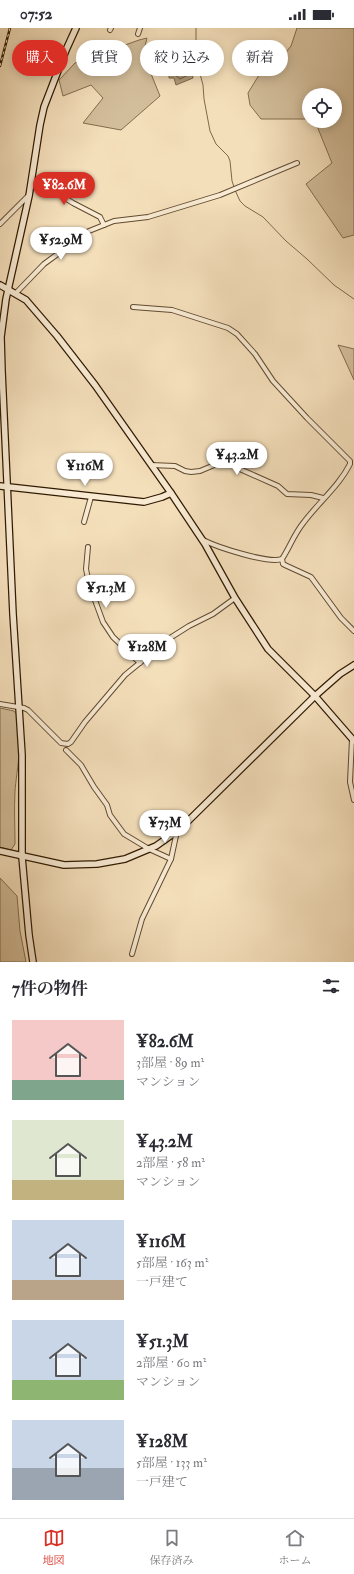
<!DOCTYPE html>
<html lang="ja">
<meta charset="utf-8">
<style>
body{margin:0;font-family:"IM FELL Double Pica","Noto Serif JP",serif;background:#f7f7f7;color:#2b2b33;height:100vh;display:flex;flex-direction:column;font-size:15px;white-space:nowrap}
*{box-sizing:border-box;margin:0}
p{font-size:13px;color:#7c7c81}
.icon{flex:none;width:22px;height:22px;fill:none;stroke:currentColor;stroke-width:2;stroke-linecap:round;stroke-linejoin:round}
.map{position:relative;height:934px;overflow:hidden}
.details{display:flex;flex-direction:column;background:#fff;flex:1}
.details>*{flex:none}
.banner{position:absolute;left:12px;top:12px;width:330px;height:36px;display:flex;gap:8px}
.tools{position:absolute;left:302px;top:60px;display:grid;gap:8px}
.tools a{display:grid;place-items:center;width:40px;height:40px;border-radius:50%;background:#fff;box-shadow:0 2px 10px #0003;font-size:20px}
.price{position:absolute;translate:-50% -34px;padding:0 9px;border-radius:14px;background:#fff;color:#222;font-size:13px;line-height:26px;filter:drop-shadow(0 1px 2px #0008)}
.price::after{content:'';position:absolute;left:50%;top:24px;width:12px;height:9px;margin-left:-6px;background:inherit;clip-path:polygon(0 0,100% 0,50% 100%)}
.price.current{background:#d93025;color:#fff}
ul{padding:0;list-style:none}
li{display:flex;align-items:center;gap:12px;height:100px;padding:0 12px}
li span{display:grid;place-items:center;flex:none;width:112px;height:80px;border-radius:0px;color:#555}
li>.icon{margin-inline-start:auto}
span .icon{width:48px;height:48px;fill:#fffc;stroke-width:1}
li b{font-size:17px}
h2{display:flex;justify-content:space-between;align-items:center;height:48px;padding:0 12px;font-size:17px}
.chip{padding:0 14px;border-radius:18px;background:#fff;box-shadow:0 2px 10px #0003;font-size:14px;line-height:36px}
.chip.current{background:#d93025;color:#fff}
.status{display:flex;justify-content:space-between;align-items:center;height:28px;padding:0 20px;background:#fff;direction:ltr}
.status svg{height:11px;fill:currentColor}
.tab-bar{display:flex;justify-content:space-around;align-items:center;height:56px;border-top:1px solid #e1e1e2;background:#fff;font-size:11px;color:#7c7c81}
.tab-bar a{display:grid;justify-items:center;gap:2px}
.tab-bar .current{color:#d93025}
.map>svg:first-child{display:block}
.green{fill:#d3be9b;stroke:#826c4e}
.water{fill:#b19c7c;stroke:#7d684b}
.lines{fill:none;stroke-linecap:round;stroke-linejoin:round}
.shore{stroke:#705b3e;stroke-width:1}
.stream{stroke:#7d684b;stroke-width:1}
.street-casing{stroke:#614b30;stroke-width:6}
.secondary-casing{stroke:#301a01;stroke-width:8}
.street{stroke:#f8ead3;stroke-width:4}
.secondary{stroke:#f8ead3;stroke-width:5.5}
.rail-casing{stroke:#301a01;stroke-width:2.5}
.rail{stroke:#f8ead3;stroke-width:1;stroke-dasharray:3;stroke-linecap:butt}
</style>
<div class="status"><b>07:52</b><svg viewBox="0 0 49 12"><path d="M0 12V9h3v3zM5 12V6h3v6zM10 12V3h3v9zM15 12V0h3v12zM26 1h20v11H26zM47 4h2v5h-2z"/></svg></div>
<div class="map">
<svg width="354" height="934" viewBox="0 0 354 934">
<rect width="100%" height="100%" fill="#f4dfbb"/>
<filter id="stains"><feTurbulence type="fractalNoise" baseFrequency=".005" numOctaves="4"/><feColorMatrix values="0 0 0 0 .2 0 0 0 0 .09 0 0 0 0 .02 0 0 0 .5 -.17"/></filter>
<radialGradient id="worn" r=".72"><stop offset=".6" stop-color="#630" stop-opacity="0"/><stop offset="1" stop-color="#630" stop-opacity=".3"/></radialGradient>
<!-- green -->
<g class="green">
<path d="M297,0H354V207L343,210L306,156L332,135L315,93H335V67H309V91H261L250,77L248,65L259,47L274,39L291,18Z"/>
<path d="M147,10L143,26L160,68L121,102L83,95L103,70L91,57L63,68L59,52L75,35L139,12Z"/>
<path d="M338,317L354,321V352Z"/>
<path d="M0,680L14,683C26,695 16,747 15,763C14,781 15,799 15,816L11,822L0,819Z"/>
<path d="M0,850L17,868L20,903L26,934H0Z"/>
</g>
<!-- water -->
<path class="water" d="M191,25L190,35L193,50L176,57L174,50H169V40L161,31L162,27Z"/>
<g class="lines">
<!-- shore -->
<path class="shore" d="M184,29L186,31L188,47L180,51L173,45V38L168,32L170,30Z"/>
<!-- stream -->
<g class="stream">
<path d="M196,0V31L203,57L204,71L210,103L216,116L228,128L230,133L232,153L234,159"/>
<path d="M235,162L240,173L245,178L263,189L286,213L307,231L334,257L354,271"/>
</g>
<defs>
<g id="street">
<path d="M110,2L111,0"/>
<path d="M138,6L140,0"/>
<path d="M31,152L47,159L73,175L100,189L104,197"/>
<path d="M0,196L28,168"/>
<path d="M16,265L44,236L89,203L114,193L148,189L220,167L297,135"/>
<path d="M133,279L172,282L228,300L237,306L255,326L273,353L307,390L350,433V436C339,458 319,474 304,494C294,506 290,519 282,531C268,536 217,519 203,512"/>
<path d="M151,437L175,438L185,443L191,444L200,443L219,435H231L242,442L278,458L287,466L311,467L323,470"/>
<path d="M84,494L91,469"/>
<path d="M88,519L86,541L89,556L103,594L113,609L140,635"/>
<path d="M282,531L283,536L287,538L311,549L341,590L354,603"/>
<path d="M0,676L24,680L28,682L61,715L68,716L71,714L85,694L125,647L170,610L189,598L213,586L235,570"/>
<path d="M352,711L350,754L354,772"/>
<path d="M66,722L81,737L94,759L107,777L110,787L124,806L149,821L171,831"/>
<path d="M132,926L142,891L171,831L177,803"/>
</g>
<g id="secondary">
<path d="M0,257L26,272L57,308L95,357L171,465L205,516L235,570L268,621L315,668L354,713"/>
<path d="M0,458L144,474L162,469L171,465"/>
<path d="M0,823L64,837L97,836L125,831L156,818L180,801L315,668L340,646L354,637"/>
<path d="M33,934L29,907L22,829V727L13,586L2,343L1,309L6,271L29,168L40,97L44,79L66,22L76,0"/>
</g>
</defs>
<!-- street casing -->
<use href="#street" class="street-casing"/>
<!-- secondary casing -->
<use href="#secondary" class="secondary-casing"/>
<!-- street -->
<use href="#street" class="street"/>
<!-- secondary -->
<use href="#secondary" class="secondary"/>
<defs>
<path id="rail" d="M0,38L10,0"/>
</defs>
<!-- rail casing -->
<use href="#rail" class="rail-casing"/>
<!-- rail -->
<use href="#rail" class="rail"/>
</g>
<rect width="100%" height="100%" filter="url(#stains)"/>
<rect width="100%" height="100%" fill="url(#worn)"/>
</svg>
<div class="tools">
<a><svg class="icon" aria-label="locate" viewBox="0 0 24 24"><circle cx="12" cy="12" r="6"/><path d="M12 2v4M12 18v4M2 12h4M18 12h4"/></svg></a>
</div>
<b class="price current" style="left:64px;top:178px">¥82.6M</b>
<b class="price" style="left:61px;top:233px">¥52.9M</b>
<b class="price" style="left:237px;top:448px">¥43.2M</b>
<b class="price" style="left:85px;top:459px">¥116M</b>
<b class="price" style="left:106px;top:581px">¥51.3M</b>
<b class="price" style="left:147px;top:640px">¥128M</b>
<b class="price" style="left:165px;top:816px">¥73M</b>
<div class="banner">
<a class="chip current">購入</a>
<a class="chip">賃貸</a>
<a class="chip">絞り込み</a>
<a class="chip">新着</a>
</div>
</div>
<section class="details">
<h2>7件の物件<svg class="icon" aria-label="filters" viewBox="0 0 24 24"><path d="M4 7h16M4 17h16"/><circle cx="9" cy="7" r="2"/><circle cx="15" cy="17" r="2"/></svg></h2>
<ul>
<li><span style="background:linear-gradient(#f6c9c9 75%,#7fa58c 0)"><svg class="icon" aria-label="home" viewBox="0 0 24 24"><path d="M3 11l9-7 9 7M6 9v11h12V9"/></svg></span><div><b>¥82.6M</b><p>3部屋 · 89 m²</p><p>マンション</p></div></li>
<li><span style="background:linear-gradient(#dfe7d0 75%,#c2b280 0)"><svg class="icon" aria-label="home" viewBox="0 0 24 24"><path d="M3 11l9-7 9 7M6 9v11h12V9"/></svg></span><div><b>¥43.2M</b><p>2部屋 · 58 m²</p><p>マンション</p></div></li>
<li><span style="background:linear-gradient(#c9d6e8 75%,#b9a48a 0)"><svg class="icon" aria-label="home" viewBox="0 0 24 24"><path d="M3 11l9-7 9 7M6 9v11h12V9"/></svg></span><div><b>¥116M</b><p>5部屋 · 163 m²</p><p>一戸建て</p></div></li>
<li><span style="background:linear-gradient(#c9d6e8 75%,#8fb573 0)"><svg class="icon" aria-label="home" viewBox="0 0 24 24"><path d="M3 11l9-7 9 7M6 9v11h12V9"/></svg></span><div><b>¥51.3M</b><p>2部屋 · 60 m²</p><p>マンション</p></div></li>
<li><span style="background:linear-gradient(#c9d6e8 60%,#9aa5b1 0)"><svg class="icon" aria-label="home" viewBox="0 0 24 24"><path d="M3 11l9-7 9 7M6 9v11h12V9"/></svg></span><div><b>¥128M</b><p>5部屋 · 133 m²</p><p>一戸建て</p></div></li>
</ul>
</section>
<nav class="tab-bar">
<a class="current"><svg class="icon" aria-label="map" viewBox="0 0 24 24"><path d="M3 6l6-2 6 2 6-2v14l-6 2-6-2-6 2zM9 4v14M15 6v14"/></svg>地図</a>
<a><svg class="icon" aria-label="saved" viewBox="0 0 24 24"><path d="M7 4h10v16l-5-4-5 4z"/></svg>保存済み</a>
<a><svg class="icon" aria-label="home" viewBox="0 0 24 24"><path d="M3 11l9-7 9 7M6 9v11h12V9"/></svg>ホーム</a>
</nav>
